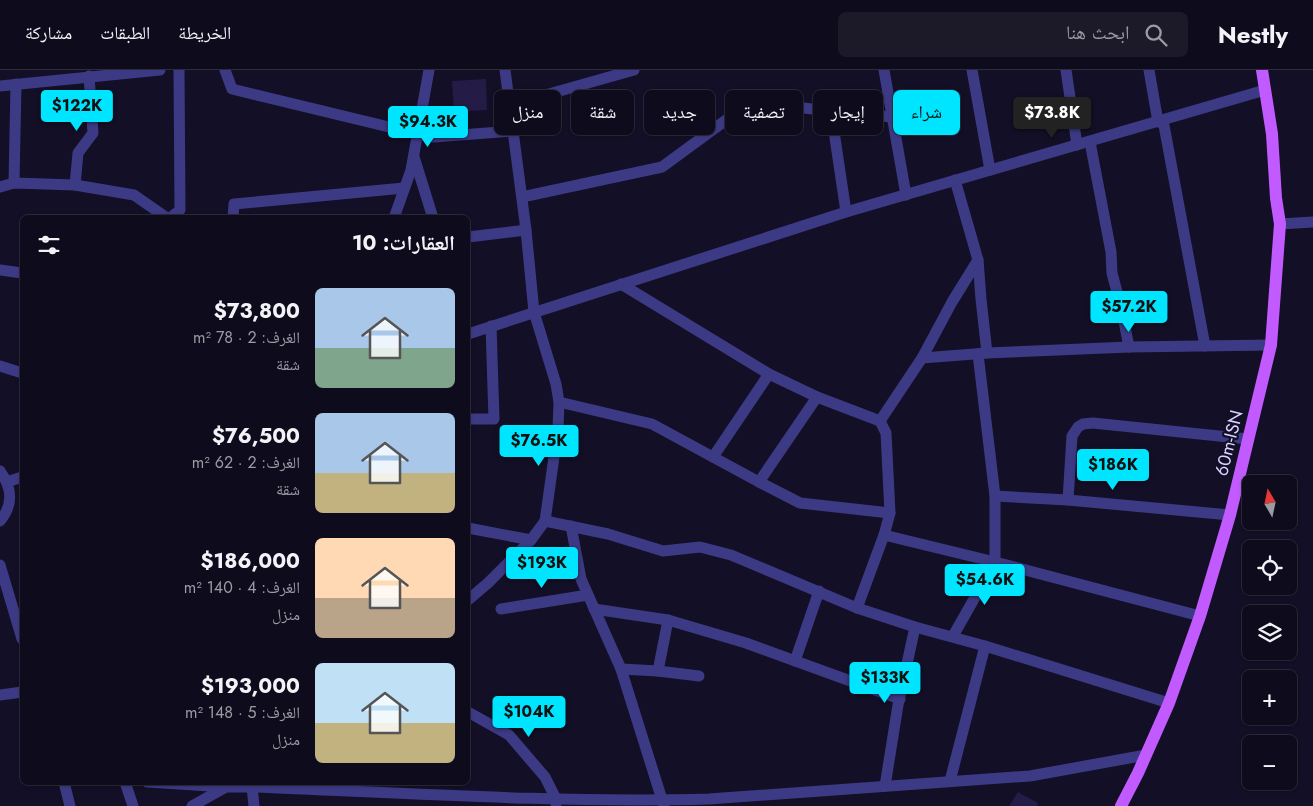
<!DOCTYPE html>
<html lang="ar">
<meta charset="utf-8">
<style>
body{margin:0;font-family:Jost,"Noto Naskh Arabic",sans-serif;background:#1c1929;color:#f1f3f6;direction:rtl;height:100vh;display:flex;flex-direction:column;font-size:19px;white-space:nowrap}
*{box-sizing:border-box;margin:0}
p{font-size:16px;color:#9b9ba3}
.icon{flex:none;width:28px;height:28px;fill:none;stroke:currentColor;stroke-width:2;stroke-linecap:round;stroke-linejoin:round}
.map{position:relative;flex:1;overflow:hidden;direction:ltr}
.details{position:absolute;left:20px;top:145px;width:450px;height:570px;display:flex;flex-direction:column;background:#0e0b1c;border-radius:8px;box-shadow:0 1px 4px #0004,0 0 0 1px #2e2b3b;direction:rtl}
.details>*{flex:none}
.guide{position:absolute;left:485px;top:20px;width:475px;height:45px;direction:rtl;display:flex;gap:10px}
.needle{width:32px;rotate:351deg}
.controls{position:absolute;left:1242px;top:405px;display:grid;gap:10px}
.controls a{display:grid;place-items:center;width:55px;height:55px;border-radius:8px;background:#0e0b1c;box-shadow:0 1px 4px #0004,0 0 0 1px #2e2b3b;font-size:25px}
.price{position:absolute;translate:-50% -42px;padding:0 11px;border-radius:5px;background:#00e5ff;color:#111;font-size:16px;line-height:32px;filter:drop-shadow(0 1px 2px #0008)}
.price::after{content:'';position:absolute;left:50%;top:30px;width:15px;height:11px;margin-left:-8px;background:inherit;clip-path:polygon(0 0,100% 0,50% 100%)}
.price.on{background:#222;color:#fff}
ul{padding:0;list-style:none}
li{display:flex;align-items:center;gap:15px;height:125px;padding:0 15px}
li span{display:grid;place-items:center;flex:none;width:140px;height:100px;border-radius:8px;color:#555}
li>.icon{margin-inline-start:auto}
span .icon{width:60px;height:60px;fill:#fffc;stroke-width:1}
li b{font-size:21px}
h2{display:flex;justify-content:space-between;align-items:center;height:60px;padding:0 15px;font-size:21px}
.pill{padding:0 18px;border-radius:8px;background:#0e0b1c;box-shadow:0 1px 4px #0004,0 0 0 1px #2e2b3b;font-size:18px;line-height:45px}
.pill.on{background:#00e5ff;color:#111}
header{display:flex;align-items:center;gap:30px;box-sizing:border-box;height:70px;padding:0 25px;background:#0e0b1c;border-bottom:1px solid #2e2b3b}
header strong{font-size:24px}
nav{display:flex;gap:28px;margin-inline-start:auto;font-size:18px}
.search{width:350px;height:45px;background:#1c1929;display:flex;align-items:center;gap:12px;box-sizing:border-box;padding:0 18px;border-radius:8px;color:#9b9ba3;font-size:19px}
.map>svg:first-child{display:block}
.building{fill:#241b47}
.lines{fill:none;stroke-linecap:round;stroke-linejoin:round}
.minor{stroke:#3d3a85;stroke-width:11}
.major{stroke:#c25bff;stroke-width:12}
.labels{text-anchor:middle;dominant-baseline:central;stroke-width:4.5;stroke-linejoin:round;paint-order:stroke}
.street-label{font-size:18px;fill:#d9d4ff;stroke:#130f26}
</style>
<header>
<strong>Nestly</strong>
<div class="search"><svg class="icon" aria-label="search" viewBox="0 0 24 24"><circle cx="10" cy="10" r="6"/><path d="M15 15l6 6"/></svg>ابحث هنا</div>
<nav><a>الخريطة</a><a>الطبقات</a><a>مشاركة</a></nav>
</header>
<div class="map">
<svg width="1313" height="736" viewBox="0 0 1313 736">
<rect width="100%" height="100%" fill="#130f26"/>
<!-- building -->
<g class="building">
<path d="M486,9L487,40L454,42L452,11Z"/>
<path d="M1018,722L1038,733L1037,736H1009Z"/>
</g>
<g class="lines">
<!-- minor -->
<g class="minor">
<path d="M225,0L232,19L418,64L434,67L513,61"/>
<path d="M884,0L906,125"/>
<path d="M972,0L990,100"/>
<path d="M1066,0L1077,75"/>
<path d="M1149,0L1158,52"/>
<path d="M0,16L160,0"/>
<path d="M510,35L634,0"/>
<path d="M831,41L892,47"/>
<path d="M1163,50L1205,276"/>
<path d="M1090,72L1111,182L1112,203L1122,241L1129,277"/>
<path d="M414,87L433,148"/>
<path d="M955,110L978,190L981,229L987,283"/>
<path d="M14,113L16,14"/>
<path d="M75,115L78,83L93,63L89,6"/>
<path d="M0,117L14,113L75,115L134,125L167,148"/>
<path d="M522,127L662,97L737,42L757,33L831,41L846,142"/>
<path d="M170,148L180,140L179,0"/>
<path d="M233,148L234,134L404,118"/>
<path d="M394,148L411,100L429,0"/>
<path d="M1280,154L1313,152"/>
<path d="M468,167L526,160"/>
<path d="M0,200L22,203"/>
<path d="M621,214L769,304L817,327L880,351L886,363L890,443L884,465L857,538"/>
<path d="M468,264L846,142L1265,20"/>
<path d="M922,288L987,283L1129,277L1271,275"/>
<path d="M0,296L22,303"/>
<path d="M559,332L652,354L759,412L800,433L890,443"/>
<path d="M468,349H494L491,256"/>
<path d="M880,351L922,288L952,232L978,190"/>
<path d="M713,387L769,304"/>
<path d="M0,401C12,418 14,434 0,451"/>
<path d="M7,412L22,407"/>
<path d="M759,412L817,327"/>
<path d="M995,426L1068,430L1230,445"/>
<path d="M1068,430L1072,366L1078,357L1083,354L1093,353L1248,369"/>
<path d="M545,451L608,464L663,481L700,477L731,485L857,538L915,557L985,576L1169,633"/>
<path d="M571,456L581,509L621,599L664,736"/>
<path d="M468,458L531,470"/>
<path d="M884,465L995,492L1200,546"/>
<path d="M0,495L22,569"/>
<path d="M468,530L488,513L531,470L545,451L558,359L559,332L556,314L534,242L526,160L505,0"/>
<path d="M501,539L588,525"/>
<path d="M594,539L668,550L746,573L900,629"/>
<path d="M953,566L995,492V426L978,284"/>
<path d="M795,591L819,521"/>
<path d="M621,599L658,601L699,606"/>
<path d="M658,601L668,550"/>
<path d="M0,625L22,622"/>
<path d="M468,642L509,665L545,707L556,729V734"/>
<path d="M950,711L985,576"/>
<path d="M64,712L70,736"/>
<path d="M125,712L133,736"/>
<path d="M147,712L226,717"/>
<path d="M254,712L252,717L254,736"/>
<path d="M885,716L898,635L915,557"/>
<path d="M192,736L226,717H252C404,723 557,733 709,729L1030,706L1146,685"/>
</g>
<!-- major -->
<path class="major" d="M1121,736L1138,703L1169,633L1200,546L1230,445L1271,275L1280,154L1276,128L1272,64L1262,0"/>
</g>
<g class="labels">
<!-- street labels -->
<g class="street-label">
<text transform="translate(1229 373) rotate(-76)">60m-ISN</text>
</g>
</g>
</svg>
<div class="controls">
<a><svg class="needle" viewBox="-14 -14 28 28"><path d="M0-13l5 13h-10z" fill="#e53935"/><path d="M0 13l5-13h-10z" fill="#9b9ba3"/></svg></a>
<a><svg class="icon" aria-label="locate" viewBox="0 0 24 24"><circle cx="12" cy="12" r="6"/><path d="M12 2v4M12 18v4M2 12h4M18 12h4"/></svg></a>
<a><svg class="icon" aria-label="layers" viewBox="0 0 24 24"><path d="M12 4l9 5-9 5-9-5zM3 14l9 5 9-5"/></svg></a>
<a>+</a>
<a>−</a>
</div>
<b class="price" style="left:77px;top:62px">$122K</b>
<b class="price on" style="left:1052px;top:69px">$73.8K</b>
<b class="price" style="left:428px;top:78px">$94.3K</b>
<b class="price" style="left:1129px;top:263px">$57.2K</b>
<b class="price" style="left:539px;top:397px">$76.5K</b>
<b class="price" style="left:1113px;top:421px">$186K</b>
<b class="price" style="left:542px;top:519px">$193K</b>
<b class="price" style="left:985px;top:536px">$54.6K</b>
<b class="price" style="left:885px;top:634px">$133K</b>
<b class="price" style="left:529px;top:668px">$104K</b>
<div class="guide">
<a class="pill on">شراء</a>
<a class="pill">إيجار</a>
<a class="pill">تصفية</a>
<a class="pill">جديد</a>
<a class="pill">شقة</a>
<a class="pill">منزل</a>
</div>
<section class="details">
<h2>العقارات: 10<svg class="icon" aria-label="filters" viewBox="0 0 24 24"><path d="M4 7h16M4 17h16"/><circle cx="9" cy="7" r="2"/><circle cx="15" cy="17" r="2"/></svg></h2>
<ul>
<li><span style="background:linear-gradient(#a9c7e8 60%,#7fa58c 0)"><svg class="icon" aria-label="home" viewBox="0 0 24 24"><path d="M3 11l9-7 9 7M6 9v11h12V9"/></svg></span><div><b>$73,800</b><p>الغرف: 2 · 78 m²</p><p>شقة</p></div></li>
<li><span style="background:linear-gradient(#a9c7e8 60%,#c2b280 0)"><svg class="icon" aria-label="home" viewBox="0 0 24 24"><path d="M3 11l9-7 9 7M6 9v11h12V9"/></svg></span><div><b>$76,500</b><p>الغرف: 2 · 62 m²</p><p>شقة</p></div></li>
<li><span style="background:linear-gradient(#ffd9b3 60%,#b9a48a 0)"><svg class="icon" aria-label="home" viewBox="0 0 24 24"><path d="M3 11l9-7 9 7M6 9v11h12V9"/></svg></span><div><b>$186,000</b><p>الغرف: 4 · 140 m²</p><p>منزل</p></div></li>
<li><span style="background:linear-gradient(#bfe0f5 60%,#c2b280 0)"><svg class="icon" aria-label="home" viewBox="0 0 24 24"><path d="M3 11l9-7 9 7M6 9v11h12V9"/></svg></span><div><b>$193,000</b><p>الغرف: 5 · 148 m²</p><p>منزل</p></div></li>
</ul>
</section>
</div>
